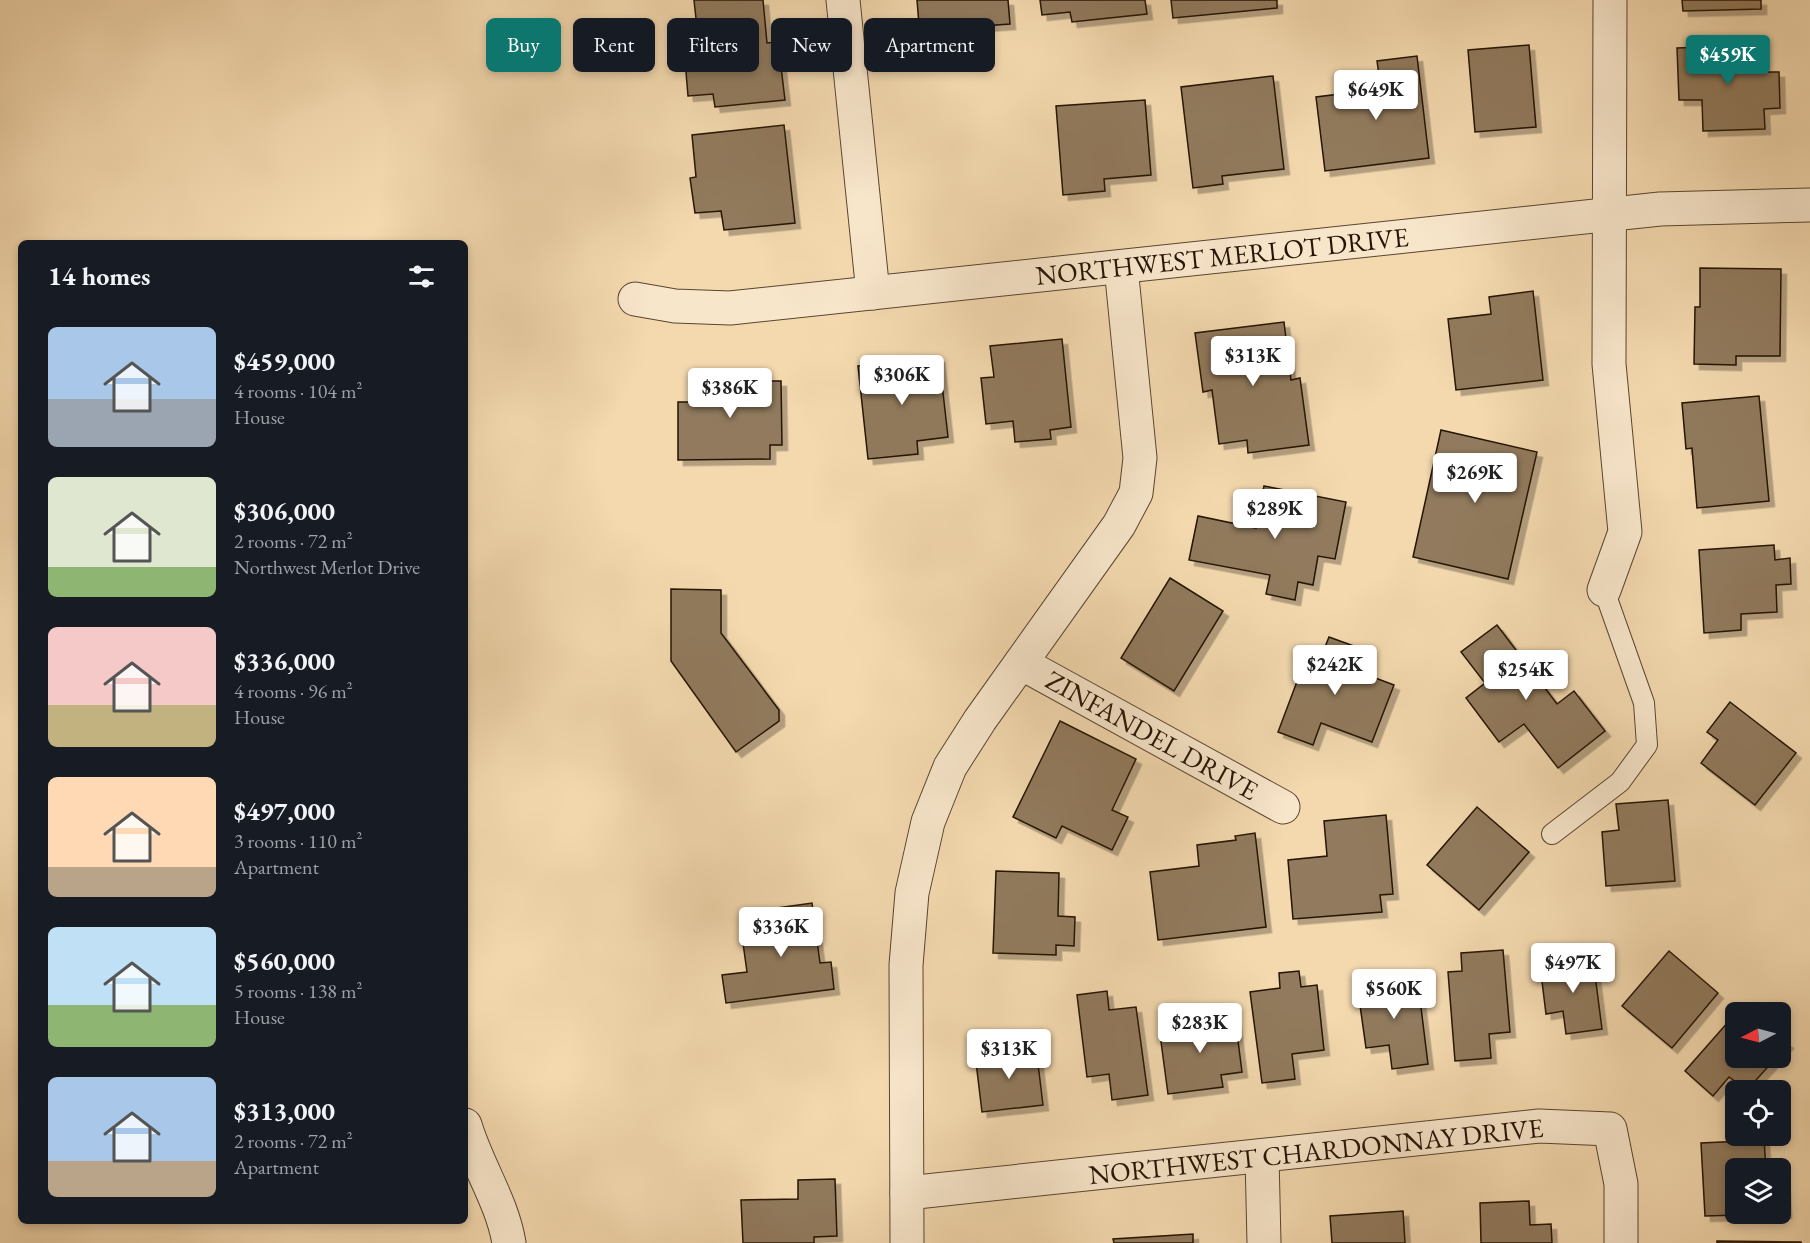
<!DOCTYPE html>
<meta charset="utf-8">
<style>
body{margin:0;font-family:"EB Garamond",serif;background:#20242c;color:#f1f3f6;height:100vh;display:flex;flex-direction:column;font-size:22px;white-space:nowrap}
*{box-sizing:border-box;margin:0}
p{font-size:20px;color:#9ea1a6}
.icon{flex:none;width:33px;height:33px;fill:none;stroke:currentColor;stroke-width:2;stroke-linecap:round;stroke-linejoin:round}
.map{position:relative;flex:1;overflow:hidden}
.sheet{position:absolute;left:18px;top:240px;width:450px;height:984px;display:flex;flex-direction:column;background:#171b24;border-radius:9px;box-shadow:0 3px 9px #0003}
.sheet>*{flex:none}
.guide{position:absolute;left:486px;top:18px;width:570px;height:54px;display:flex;gap:12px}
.needle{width:39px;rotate:264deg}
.controls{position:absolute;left:1725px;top:1002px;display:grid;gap:12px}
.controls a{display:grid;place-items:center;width:66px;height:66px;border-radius:9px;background:#171b24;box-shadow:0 3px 9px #0003;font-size:30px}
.price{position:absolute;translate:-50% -51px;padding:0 14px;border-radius:6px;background:#fff;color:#222;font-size:20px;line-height:39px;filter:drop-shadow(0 2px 3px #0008)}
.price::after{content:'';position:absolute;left:50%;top:36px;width:18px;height:14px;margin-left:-9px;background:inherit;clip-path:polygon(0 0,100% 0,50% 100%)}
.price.active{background:#0f766e;color:#fff}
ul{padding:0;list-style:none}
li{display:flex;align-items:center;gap:18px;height:150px;padding:0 30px}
li span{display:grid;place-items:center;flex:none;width:168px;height:120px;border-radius:9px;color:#555}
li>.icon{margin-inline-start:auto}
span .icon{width:72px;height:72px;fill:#fffc;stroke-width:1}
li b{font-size:26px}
h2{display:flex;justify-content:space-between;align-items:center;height:72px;padding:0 30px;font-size:26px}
.tag{padding:0 21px;border-radius:9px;background:#171b24;box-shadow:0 3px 9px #0003;font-size:21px;line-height:54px}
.tag.active{background:#0f766e;color:#fff}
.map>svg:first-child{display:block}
.building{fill:#917a5d;stroke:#251405;stroke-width:1.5;filter:url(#shadow)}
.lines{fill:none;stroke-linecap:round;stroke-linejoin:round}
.lane-casing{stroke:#594530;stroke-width:22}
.street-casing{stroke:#594530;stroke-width:35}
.lane{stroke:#f8e6cb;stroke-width:20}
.street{stroke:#f8e6cb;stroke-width:33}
.labels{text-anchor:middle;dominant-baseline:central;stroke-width:4.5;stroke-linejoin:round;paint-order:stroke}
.street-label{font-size:27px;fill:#251405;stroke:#f8e6cb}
</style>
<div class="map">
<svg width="1810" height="1243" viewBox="0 0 1810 1243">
<defs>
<filter id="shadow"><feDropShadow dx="5.5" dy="5.5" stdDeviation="0" flood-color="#0004"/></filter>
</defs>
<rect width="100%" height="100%" fill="#f4d9af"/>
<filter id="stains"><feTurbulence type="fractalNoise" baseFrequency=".00333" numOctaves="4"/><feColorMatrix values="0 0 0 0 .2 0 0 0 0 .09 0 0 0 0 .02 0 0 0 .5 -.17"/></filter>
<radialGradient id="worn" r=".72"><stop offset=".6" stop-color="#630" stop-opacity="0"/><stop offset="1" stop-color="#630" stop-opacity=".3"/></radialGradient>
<!-- building -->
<g class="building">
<path d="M694,0H763L767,43L778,42L785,100L715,107L713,94L688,96L684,48L699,47Z"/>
<path d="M917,0H1008L1010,24L982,26L983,32L920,37Z"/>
<path d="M1040,0H1145L1147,14L1072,22L1070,12L1042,15Z"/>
<path d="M1171,0H1277V8L1173,18Z"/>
<path d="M1682,0H1761V9L1683,11Z"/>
<path d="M1529,45L1536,127L1475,132L1468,50Z"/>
<path d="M1762,45L1763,72H1779L1780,108L1764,109L1765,129L1703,131L1702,100H1679L1677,48Z"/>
<path d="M1417,56L1429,158L1325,171L1316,97L1381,89L1377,61Z"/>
<path d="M1273,76L1284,169L1222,176L1223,184L1193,188L1181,87Z"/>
<path d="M1145,100L1151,175L1104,179L1105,191L1063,195L1056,106Z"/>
<path d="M784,125L795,223L724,230L721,211L695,213L690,178L696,177L692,135Z"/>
<path d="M1700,268L1781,269L1780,356H1736V365L1694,364L1695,307H1700Z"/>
<path d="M1533,291L1543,380L1456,390L1448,319L1491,314L1489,297Z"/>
<path d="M1284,322L1291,380L1300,378L1309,445L1248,453L1247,440L1219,444L1212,390L1203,392L1195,333Z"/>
<path d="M1062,339L1071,427L1050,430L1051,439L1015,442L1013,421L986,424L981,378L994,377L990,346Z"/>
<path d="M939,357L948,437L917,441L918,454L868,459L858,366Z"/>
<path d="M740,373L741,381H781L782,445H770V459L678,460V402H691L690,374Z"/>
<path d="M1759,396L1769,501L1697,508L1692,448L1686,449L1682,403Z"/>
<path d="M1441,430L1537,452L1508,579L1413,557Z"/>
<path d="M1264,486L1346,502L1335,559L1318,556L1313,585L1298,582L1295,600L1266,594L1270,575L1189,560L1198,516L1256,528Z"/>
<path d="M1774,545L1775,560L1790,558L1791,584L1776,585L1777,612L1741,614V630L1704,633L1699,550Z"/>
<path d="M1170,578L1223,611L1174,691L1121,658Z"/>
<path d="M671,589L721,590V633L779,710V721L736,752L671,661Z"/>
<path d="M1497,625L1557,704L1574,691L1605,731L1558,768L1524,724L1499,742L1466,698L1485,683L1461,652Z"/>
<path d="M1329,637L1362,649L1354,670L1394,685L1372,742L1321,723L1313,745L1278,732L1310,647L1323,652Z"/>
<path d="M1730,702L1796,753L1755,805L1701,763L1718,740L1707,732Z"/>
<path d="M1060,721L1136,759L1112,810L1128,817L1112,850L1062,826L1056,838L1013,817Z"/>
<path d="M1668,800L1675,881L1606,886L1602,832L1619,830L1616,804Z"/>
<path d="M1477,807L1529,852L1479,910L1427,865Z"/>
<path d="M1386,815L1393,894L1380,895L1382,912L1293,919L1288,860L1327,856L1324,821Z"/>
<path d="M1255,833L1266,927L1158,940L1150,872L1199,866L1197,845L1236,840L1235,836Z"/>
<path d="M996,871L1059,873L1058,916L1075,917L1074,946L1056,945V955L993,953Z"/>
<path d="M812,903L820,963L831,962L834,989L726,1003L722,975L747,972L742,936L759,934L756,911Z"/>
<path d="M1503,950L1510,1032L1489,1034L1491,1058L1455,1061L1448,972L1462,971L1461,953Z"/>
<path d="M1669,951L1718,993L1672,1048L1622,1006Z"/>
<path d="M1593,959L1602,1029L1566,1034L1563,1011L1546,1014L1540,965Z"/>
<path d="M1299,971L1301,987L1317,985L1324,1050L1292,1054L1295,1079L1262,1083L1250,992L1280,988L1279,973Z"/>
<path d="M1417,975L1428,1064L1392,1069L1389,1045L1366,1048L1357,984Z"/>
<path d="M1107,991L1109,1010L1136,1007L1148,1095L1112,1100L1109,1074L1087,1077L1077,995Z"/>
<path d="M1743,1005L1752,1012H1736Z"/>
<path d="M1736,1013V1058H1776L1747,1090L1729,1077L1713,1096L1685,1071Z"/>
<path d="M1235,1017L1242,1072L1221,1075L1223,1087L1168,1094L1159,1027Z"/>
<path d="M1780,1037L1788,1043L1780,1052Z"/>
<path d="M1036,1047L1043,1105L982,1112L975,1054Z"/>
<path d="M1764,1140L1766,1168H1736V1214H1774L1705,1216L1701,1143Z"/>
<path d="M1784,1175L1786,1213H1780V1176Z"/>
<path d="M835,1179L837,1236L814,1237V1243H743L741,1200L798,1199V1180Z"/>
<path d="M1529,1201L1530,1225L1551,1224L1552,1243H1481L1480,1203Z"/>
<path d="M1403,1211L1405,1243H1332L1330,1216Z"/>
<path d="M1193,1234V1243H1114L1113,1239Z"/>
<path d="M1717,1241L1801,1242V1243H1717Z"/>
</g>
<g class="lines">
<defs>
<path id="lane" d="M1552,834L1620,782L1647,745L1644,703L1604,590"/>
<g id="street">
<path d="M843,0L873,293"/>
<path d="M635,299L675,306L730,308L1660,209L1810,205"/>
<path d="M1604,590L1625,532L1609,364L1610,0"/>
<path d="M1021,663L1283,807"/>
<path d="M465,1125C477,1166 502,1201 509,1243"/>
<path d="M1262,1156L1264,1243"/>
<path d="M907,1193L1539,1126L1610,1129L1621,1184V1243"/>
<path d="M907,1243L906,965L912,893L928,822L950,767L980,720L1119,525L1136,493L1140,458L1121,267"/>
</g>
</defs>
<!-- lane casing -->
<use href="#lane" class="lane-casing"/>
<!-- street casing -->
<use href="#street" class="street-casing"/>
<!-- lane -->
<use href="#lane" class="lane"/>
<!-- street -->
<use href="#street" class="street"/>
</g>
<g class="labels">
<!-- street labels -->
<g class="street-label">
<text transform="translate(1222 256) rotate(-6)">NORTHWEST MERLOT DRIVE</text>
<text transform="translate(1152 735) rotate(29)">ZINFANDEL DRIVE</text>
<text transform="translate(1316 1151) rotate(-6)">NORTHWEST CHARDONNAY DRIVE</text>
</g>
</g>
<rect width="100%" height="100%" filter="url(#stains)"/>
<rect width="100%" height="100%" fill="url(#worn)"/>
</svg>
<div class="controls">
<a><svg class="needle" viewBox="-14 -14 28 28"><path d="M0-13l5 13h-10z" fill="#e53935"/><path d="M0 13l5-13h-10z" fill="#9ea1a6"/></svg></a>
<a><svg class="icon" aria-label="locate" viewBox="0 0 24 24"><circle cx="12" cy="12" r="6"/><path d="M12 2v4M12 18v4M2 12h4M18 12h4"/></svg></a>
<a><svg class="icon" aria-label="layers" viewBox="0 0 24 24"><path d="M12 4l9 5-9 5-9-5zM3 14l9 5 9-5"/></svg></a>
</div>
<b class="price active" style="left:1728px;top:86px">$459K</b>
<b class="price" style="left:1376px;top:121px">$649K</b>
<b class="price" style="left:1253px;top:387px">$313K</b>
<b class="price" style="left:902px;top:406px">$306K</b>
<b class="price" style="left:730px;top:419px">$386K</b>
<b class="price" style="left:1475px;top:504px">$269K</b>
<b class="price" style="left:1275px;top:540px">$289K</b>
<b class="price" style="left:1335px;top:696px">$242K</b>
<b class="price" style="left:1526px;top:701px">$254K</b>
<b class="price" style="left:781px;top:958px">$336K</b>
<b class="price" style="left:1573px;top:994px">$497K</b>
<b class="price" style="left:1394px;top:1020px">$560K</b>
<b class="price" style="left:1200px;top:1054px">$283K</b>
<b class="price" style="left:1009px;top:1080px">$313K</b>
<div class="guide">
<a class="tag active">Buy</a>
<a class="tag">Rent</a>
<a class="tag">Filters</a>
<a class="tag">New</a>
<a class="tag">Apartment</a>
</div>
<section class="sheet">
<h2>14 homes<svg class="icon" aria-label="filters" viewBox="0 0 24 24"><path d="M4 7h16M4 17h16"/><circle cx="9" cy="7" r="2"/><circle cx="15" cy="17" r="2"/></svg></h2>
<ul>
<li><span style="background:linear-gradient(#a9c7e8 60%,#9aa5b1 0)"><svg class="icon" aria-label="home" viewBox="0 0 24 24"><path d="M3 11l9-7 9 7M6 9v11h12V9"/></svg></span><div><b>$459,000</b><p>4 rooms · 104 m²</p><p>House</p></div></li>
<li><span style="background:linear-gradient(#dfe7d0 75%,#8fb573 0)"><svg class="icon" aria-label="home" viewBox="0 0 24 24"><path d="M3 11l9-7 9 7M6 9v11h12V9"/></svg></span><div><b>$306,000</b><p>2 rooms · 72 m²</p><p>Northwest Merlot Drive</p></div></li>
<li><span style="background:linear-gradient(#f6c9c9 65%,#c2b280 0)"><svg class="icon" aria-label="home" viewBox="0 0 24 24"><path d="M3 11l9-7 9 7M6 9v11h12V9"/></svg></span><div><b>$336,000</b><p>4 rooms · 96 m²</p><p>House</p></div></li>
<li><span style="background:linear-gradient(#ffd9b3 75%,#b9a48a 0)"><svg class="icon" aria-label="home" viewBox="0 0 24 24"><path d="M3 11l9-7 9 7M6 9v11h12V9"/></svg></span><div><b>$497,000</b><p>3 rooms · 110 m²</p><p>Apartment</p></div></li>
<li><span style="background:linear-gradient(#bfe0f5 65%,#8fb573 0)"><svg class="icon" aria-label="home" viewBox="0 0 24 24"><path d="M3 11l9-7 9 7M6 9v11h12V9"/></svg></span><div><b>$560,000</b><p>5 rooms · 138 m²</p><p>House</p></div></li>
<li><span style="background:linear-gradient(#a9c7e8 70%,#b9a48a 0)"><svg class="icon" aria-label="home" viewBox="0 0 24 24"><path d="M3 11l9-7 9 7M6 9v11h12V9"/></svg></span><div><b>$313,000</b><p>2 rooms · 72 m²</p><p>Apartment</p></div></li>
</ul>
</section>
</div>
